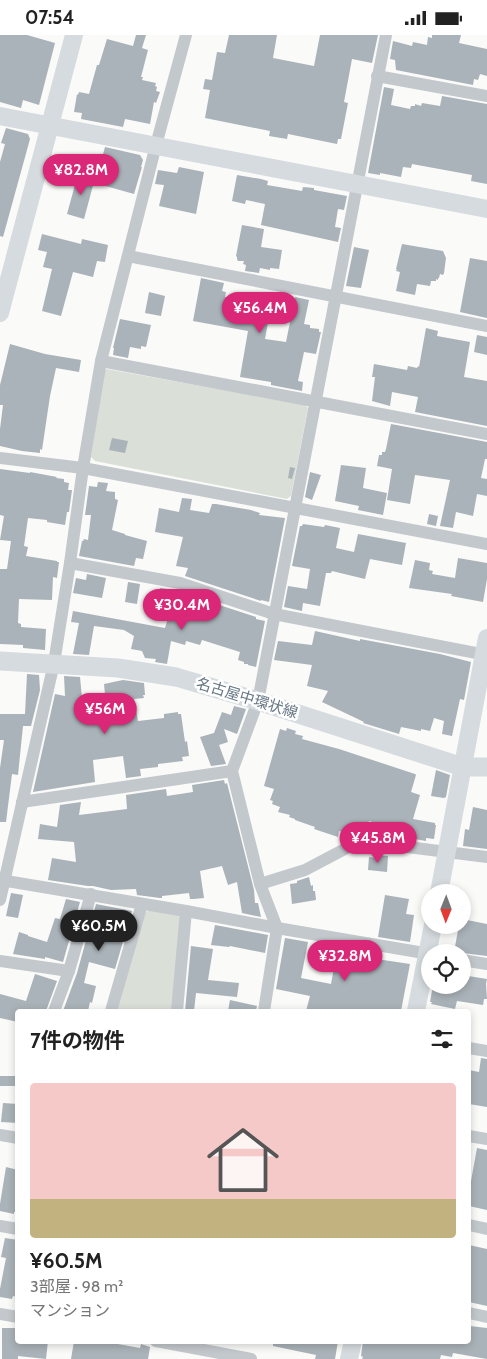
<!DOCTYPE html>
<html lang="ja">
<meta charset="utf-8">
<style>
body{margin:0;font-family:Cabin,"Noto Sans JP",sans-serif;background:#f2f2f2;color:#222;height:100vh;display:flex;flex-direction:column;font-size:19px;white-space:nowrap}
*{box-sizing:border-box;margin:0}
p{font-size:16px;color:#767676}
.icon{flex:none;width:28px;height:28px;fill:none;stroke:currentColor;stroke-width:2;stroke-linecap:round;stroke-linejoin:round}
.map{position:relative;flex:1;overflow:hidden}
.details{position:absolute;left:15px;top:974px;width:456px;height:335px;display:flex;flex-direction:column;background:#fff;border-radius:5px;box-shadow:0 2px 8px #0003}
.details>*{flex:none}
.needle{width:32px;rotate:181deg}
.buttons{position:absolute;left:421px;top:849px;display:grid;gap:10px}
.buttons a{display:grid;place-items:center;width:50px;height:50px;border-radius:50%;background:#fff;box-shadow:0 2px 8px #0003;font-size:25px}
.price{position:absolute;translate:-50% -42px;padding:0 11px;border-radius:18px;background:#db2777;color:#fff;font-size:16px;line-height:32px;filter:drop-shadow(0 1px 2px #0008)}
.price::after{content:'';position:absolute;left:50%;top:30px;width:15px;height:11px;margin-left:-8px;background:inherit;clip-path:polygon(0 0,100% 0,50% 100%)}
.price.current{background:#222;color:#fff}
ul{padding:0;list-style:none}
li{display:grid;align-content:center;gap:10px;height:265px;padding:0 15px}
li span{display:grid;place-items:center;height:155px;border-radius:5px;color:#555}
li>.icon{margin-inline-start:auto}
span .icon{width:90px;height:90px;fill:#fffc;stroke-width:1}
li b{font-size:21px}
h2{display:flex;justify-content:space-between;align-items:center;height:60px;padding:0 15px;font-size:21px}
.status{display:flex;justify-content:space-between;align-items:center;height:35px;padding:0 25px;background:#fff;direction:ltr}
.status svg{height:14px;fill:currentColor}
.map>svg:first-child{display:block}
.green{fill:#dadfd7}
.building{fill:#aab3b9}
.lines{fill:none;stroke-linecap:round;stroke-linejoin:round}
.street{stroke:#c3c8cc;stroke-width:12}
.secondary{stroke:#d6dbdf;stroke-width:18}
.primary{stroke:#d6dbdf;stroke-width:19}
.labels{text-anchor:middle;dominant-baseline:central;stroke-width:5;stroke-linejoin:round;paint-order:stroke}
.street-label{font-size:15px;fill:#657683;stroke:#fff}
</style>
<div class="status"><b>07:54</b><svg viewBox="0 0 49 12"><path d="M0 12V9h3v3zM5 12V6h3v6zM10 12V3h3v9zM15 12V0h3v12zM26 1h20v11H26zM47 4h2v5h-2z"/></svg></div>
<div class="map">
<svg width="487" height="1324" viewBox="0 0 487 1324">
<rect width="100%" height="100%" fill="#fafaf8"/>
<!-- green -->
<g class="green">
<path d="M107,334L305,370L308,373L291,461L287,464L95,426L91,422L104,335Z"/>
<path d="M149,875L178,880L183,886L174,976H116L144,879Z"/>
</g>
<!-- building -->
<g class="building">
<path d="M0,0H27L55,8L39,70L23,65L21,73L0,67Z"/>
<path d="M136,0H146L142,13L148,15L141,42H143L142,45L156,48L155,51L157,52L156,56L160,57L156,68L154,67L150,89L125,84L123,92L81,84L82,78L74,77L77,59L78,60L79,57L89,59L97,30H99L107,4L133,11Z"/>
<path d="M229,0H277L273,23L314,31L320,0H378L372,28L352,24L344,67L348,68L341,104H338L337,109L288,99L287,104L269,101L270,96L205,83L210,55L203,54L205,44L212,45L217,17L225,18Z"/>
<path d="M432,0H461L459,8L487,14V41L480,39L478,45L474,44L473,50L396,35L395,25L390,24L393,6L412,11L413,7L427,10L428,2L432,3Z"/>
<path d="M384,52L394,54L391,70L410,74L411,71H415V69L421,71L422,68L440,71L442,61L487,69V149L471,146L472,140L412,129L411,133L403,132L401,142L380,138V140L368,138Z"/>
<path d="M6,93L28,99L30,104L3,202L0,201V127L5,109L1,108Z"/>
<path d="M105,112L140,120L143,125L141,132H142L134,159L95,148Z"/>
<path d="M179,132L204,137L196,179L159,171L164,150L155,149L158,135L177,138Z"/>
<path d="M78,139L95,143L84,184L67,179Z"/>
<path d="M237,140L261,144L268,146L267,150L302,156L303,152L314,153V155L347,161L344,175L338,174L335,192L341,193L338,207L261,190L265,169L246,165L245,169L232,166Z"/>
<path d="M242,190L264,194L261,212L282,215L279,234L270,233V235L260,233L259,238L245,236L246,230L243,229L244,226H238L237,224V222L236,221Z"/>
<path d="M42,199L81,209L82,204L108,210L105,227L97,226L93,242L73,237L61,281L42,276L52,234L43,232L47,217L38,215Z"/>
<path d="M402,209L443,216L446,223L444,238L443,240L440,239L439,243H438V245L436,244V246H431L430,251L417,249L415,260L396,256L400,237L396,236L397,234H396Z"/>
<path d="M354,212L369,215L361,253L346,251Z"/>
<path d="M470,223L487,226V283L460,277Z"/>
<path d="M201,243L224,248L222,256L226,257L225,262L253,267L254,262L272,266L265,304L286,307L295,262L309,265L304,289L310,290V293L319,294V297H321L316,319L304,317L298,346L303,347L302,356L271,350V347L240,342L248,296L193,286Z"/>
<path d="M149,257L165,261L161,281L145,278Z"/>
<path d="M120,284L151,290L146,312L141,311V314L130,312L128,323L113,320L114,313H113Z"/>
<path d="M426,293L438,296L437,301L470,307L464,342L487,346V391L415,377L418,362L392,357L390,371L372,366L375,342H372L374,329L407,335L408,331L417,333L418,331L419,332Z"/>
<path d="M477,300L487,302V320L474,317Z"/>
<path d="M10,309L45,319L81,325L79,337L56,333L50,361L42,415L40,414V418L22,416L0,411V394L3,370H0V350Z"/>
<path d="M391,389L487,407V424H485L481,443L487,444V461L477,459L473,481L456,477L453,493L440,491L450,445L415,440L410,469L387,465L392,434L377,431L379,420H382V417H385L386,414Z"/>
<path d="M112,403L128,406L125,418L109,415Z"/>
<path d="M341,430L366,433L363,453L387,458L383,480L358,475L359,471L335,466Z"/>
<path d="M290,432L295,433L292,444L288,443Z"/>
<path d="M0,434L30,438V437L57,442L56,443L64,444V447L69,448L68,455H72L69,477H67L65,490L47,487V485L28,483L24,511L28,512L26,521L57,526V527H59L57,543L53,542L52,565L19,564L18,588L21,589V592L46,594L45,615L23,613V610L0,609V534H7L11,506L0,505L4,481L0,480Z"/>
<path d="M310,437L321,440L312,465L305,462Z"/>
<path d="M98,447L108,448L106,456L115,457V464L118,465L112,495L125,499V500L147,506L143,524L136,523L134,531L79,521L82,506H83L84,504L88,505L91,480H85L89,451L97,452Z"/>
<path d="M182,463L192,464L190,475L209,478L212,469H216L251,475L260,478L259,480L285,483L269,567L261,565V566L185,541L188,533L176,531L183,502L155,497L159,473L179,477Z"/>
<path d="M429,479L438,481L436,491L427,489Z"/>
<path d="M303,489L324,492L325,490L340,493L336,513L354,517L358,499L406,508L402,530L370,524L365,544L332,536L331,538H326L320,571L303,568L302,576L284,572L288,551L307,554L310,534L292,531L300,491H302Z"/>
<path d="M458,523L487,528V544L483,567L451,561L452,559L409,553L415,525L430,528L429,535L433,536L432,539L455,543Z"/>
<path d="M87,539L106,543L102,563L73,558L76,543L86,545Z"/>
<path d="M128,547L140,549L137,569L125,567Z"/>
<path d="M160,553L175,555L172,567L158,564Z"/>
<path d="M201,564L256,582V584L265,586L256,632L248,630V629H244V627L238,625L240,617L202,605L200,610L186,606L185,610L171,606L167,629L155,627L156,624L145,623L142,616L131,614L134,601L124,595L94,591L89,620L73,619L79,588L71,587L73,576L165,593L173,567L197,575Z"/>
<path d="M315,596L360,606V604L440,619L471,627L464,665L460,664L452,701L442,699L444,686L434,683L430,696L421,694V696L401,692L399,699L363,688L364,687L322,667L328,656L307,651L312,630L274,625L278,606L312,610Z"/>
<path d="M27,639L39,640L40,655L31,691H23L18,740L12,739L6,787H0V733L4,705H0V679H25Z"/>
<path d="M64,641L80,642L82,663L105,660L104,649L123,645L144,648L145,660H143L144,663L134,664L138,686L164,683V679L178,677V679H181L185,707L187,706L189,721L182,722L183,726L158,729V732L140,734L141,741L126,743L123,721L93,725L95,747L33,757L55,659L65,661Z"/>
<path d="M234,671L246,674L237,699L224,694L228,707L219,710L226,729L211,731L200,702L214,698L222,677L231,680Z"/>
<path d="M287,693L296,696L295,699L303,701L302,704L339,714L415,739L416,740L411,757L420,760L413,784L435,788V790H436L434,804L426,803V806L398,801L399,796L390,794L391,792L369,786L366,798L352,800L339,796L338,802L314,794L315,792L295,785V784L289,782L290,780L278,777L280,772L272,769L273,766L270,765L274,754L264,751L280,694L286,696Z"/>
<path d="M436,735L450,740L446,762L444,763L431,761Z"/>
<path d="M224,745L225,749L227,748L254,855L255,868H258L261,882L242,878L237,847L228,850L222,831L200,836L204,863L194,864H190L189,858L162,861V863H160L137,860L136,854L111,855L93,851H88L48,845L52,823L76,827L74,807L38,804L40,789L57,792L60,770L81,767L79,780L127,774L126,760L166,754L167,761L193,757L192,750Z"/>
<path d="M473,772L487,775V814L463,811L465,794L469,795Z"/>
<path d="M376,820L388,821L387,837L368,835L369,822L376,823Z"/>
<path d="M309,842L311,851L313,850V856H315L316,865L292,869L290,849L297,848V846Z"/>
<path d="M11,858L23,860L18,883L6,881Z"/>
<path d="M385,860L409,864L406,879L414,880L410,907L378,902Z"/>
<path d="M66,864L80,867L63,927L45,922V924L13,919L19,897L28,900V901L47,907L55,883L60,884Z"/>
<path d="M96,869L132,876L115,934L89,927L84,948L96,951L92,968L90,967L88,976H63L77,938Z"/>
<path d="M462,884L487,889V921L454,917L459,890H462Z"/>
<path d="M215,890L268,900L265,918L230,911L229,912L211,910Z"/>
<path d="M285,903L308,907L301,943L331,949L336,922L345,924L346,922L350,923V920L410,929L401,976H306L310,961L276,954Z"/>
<path d="M191,911L213,914L208,945L239,948L237,962L196,958L194,976H185Z"/>
<path d="M35,939L57,946L46,976H18V987L0,983V959L26,966Z"/>
<path d="M462,940L487,944L486,949L487,964H484L483,970L457,966L455,974L431,969L432,967H430L433,950H462Z"/>
<path d="M230,965L257,971L256,976H228Z"/>
<path d="M481,1023L487,1024V1072L469,1069L471,1054L469,1053V1035L479,1037Z"/>
<rect x="0" y="1041" width="18" height="10"/>
<path d="M3,1068L18,1069V1088L1,1087Z"/>
<path d="M477,1113L487,1115V1175L469,1171V1145L471,1146Z"/>
<path d="M6,1132L18,1135V1177H14V1179L0,1176V1169Z"/>
<path d="M5,1203L18,1205V1262L13,1261L12,1264L0,1262V1254L6,1223L1,1222Z"/>
<path d="M469,1210L487,1214V1271L469,1267Z"/>
<path d="M470,1291L487,1293V1324L453,1318L452,1322L441,1320L440,1324H362L363,1322L361,1321L363,1306H469Z"/>
<path d="M2,1293H18V1306H48L46,1324L18,1321V1324H2Z"/>
<path d="M74,1306H85L101,1309V1306L140,1313L141,1309L150,1312L148,1324H71Z"/>
<path d="M273,1306H338L335,1324H315L316,1320L273,1311Z"/>
</g>
<g class="lines">
<!-- street -->
<g class="street">
<path d="M377,41L487,61"/>
<path d="M128,221L487,291"/>
<path d="M101,326L487,399"/>
<path d="M0,423L83,433L487,509"/>
<path d="M70,528L180,548L274,579L487,620"/>
<path d="M22,767L232,736"/>
<path d="M0,845L186,876L277,893L430,919"/>
<path d="M260,849L305,835L360,806L487,822"/>
<path d="M0,865L54,628L70,528L83,433L101,326L156,110L186,0"/>
<path d="M462,925L487,929"/>
<path d="M0,926L69,936"/>
<path d="M54,976L69,936L91,859"/>
<path d="M111,976L142,869"/>
<path d="M177,976L186,876"/>
<path d="M264,976L277,893L260,849L232,736L258,666L386,0"/>
<path d="M469,1013L487,1016"/>
<path d="M0,1100L18,1103"/>
<path d="M469,1101L487,1104"/>
<path d="M469,1190L487,1194"/>
<path d="M0,1191L18,1194"/>
<path d="M469,1278L487,1282"/>
<path d="M0,1279L18,1282"/>
<path d="M156,1306L251,1324"/>
</g>
<!-- secondary -->
<g class="secondary">
<path d="M0,81L487,174"/>
<path d="M0,278L74,0"/>
<path d="M439,858L487,603"/>
<path d="M416,976L433,890"/>
<path d="M349,1324L353,1306"/>
</g>
<!-- primary -->
<path class="primary" d="M0,626L118,633L176,642L258,666L463,732H487"/>
</g>
<g class="labels">
<!-- street labels -->
<g class="street-label">
<text transform="translate(247 663) rotate(17)">名古屋中環状線</text>
</g>
</g>
</svg>
<div class="buttons">
<a><svg class="needle" viewBox="-14 -14 28 28"><path d="M0-13l5 13h-10z" fill="#e53935"/><path d="M0 13l5-13h-10z" fill="#767676"/></svg></a>
<a><svg class="icon" aria-label="locate" viewBox="0 0 24 24"><circle cx="12" cy="12" r="6"/><path d="M12 2v4M12 18v4M2 12h4M18 12h4"/></svg></a>
</div>
<b class="price" style="left:81px;top:161px">¥82.8M</b>
<b class="price" style="left:260px;top:299px">¥56.4M</b>
<b class="price" style="left:182px;top:596px">¥30.4M</b>
<b class="price" style="left:105px;top:700px">¥56M</b>
<b class="price" style="left:378px;top:829px">¥45.8M</b>
<b class="price current" style="left:99px;top:917px">¥60.5M</b>
<b class="price" style="left:345px;top:947px">¥32.8M</b>
<section class="details">
<h2>7件の物件<svg class="icon" aria-label="filters" viewBox="0 0 24 24"><path d="M4 7h16M4 17h16"/><circle cx="9" cy="7" r="2"/><circle cx="15" cy="17" r="2"/></svg></h2>
<ul>
<li><span style="background:linear-gradient(#f6c9c9 75%,#c2b280 0)"><svg class="icon" aria-label="home" viewBox="0 0 24 24"><path d="M3 11l9-7 9 7M6 9v11h12V9"/></svg></span><div><b>¥60.5M</b><p>3部屋 · 98 m²</p><p>マンション</p></div></li>
</ul>
</section>
</div>
